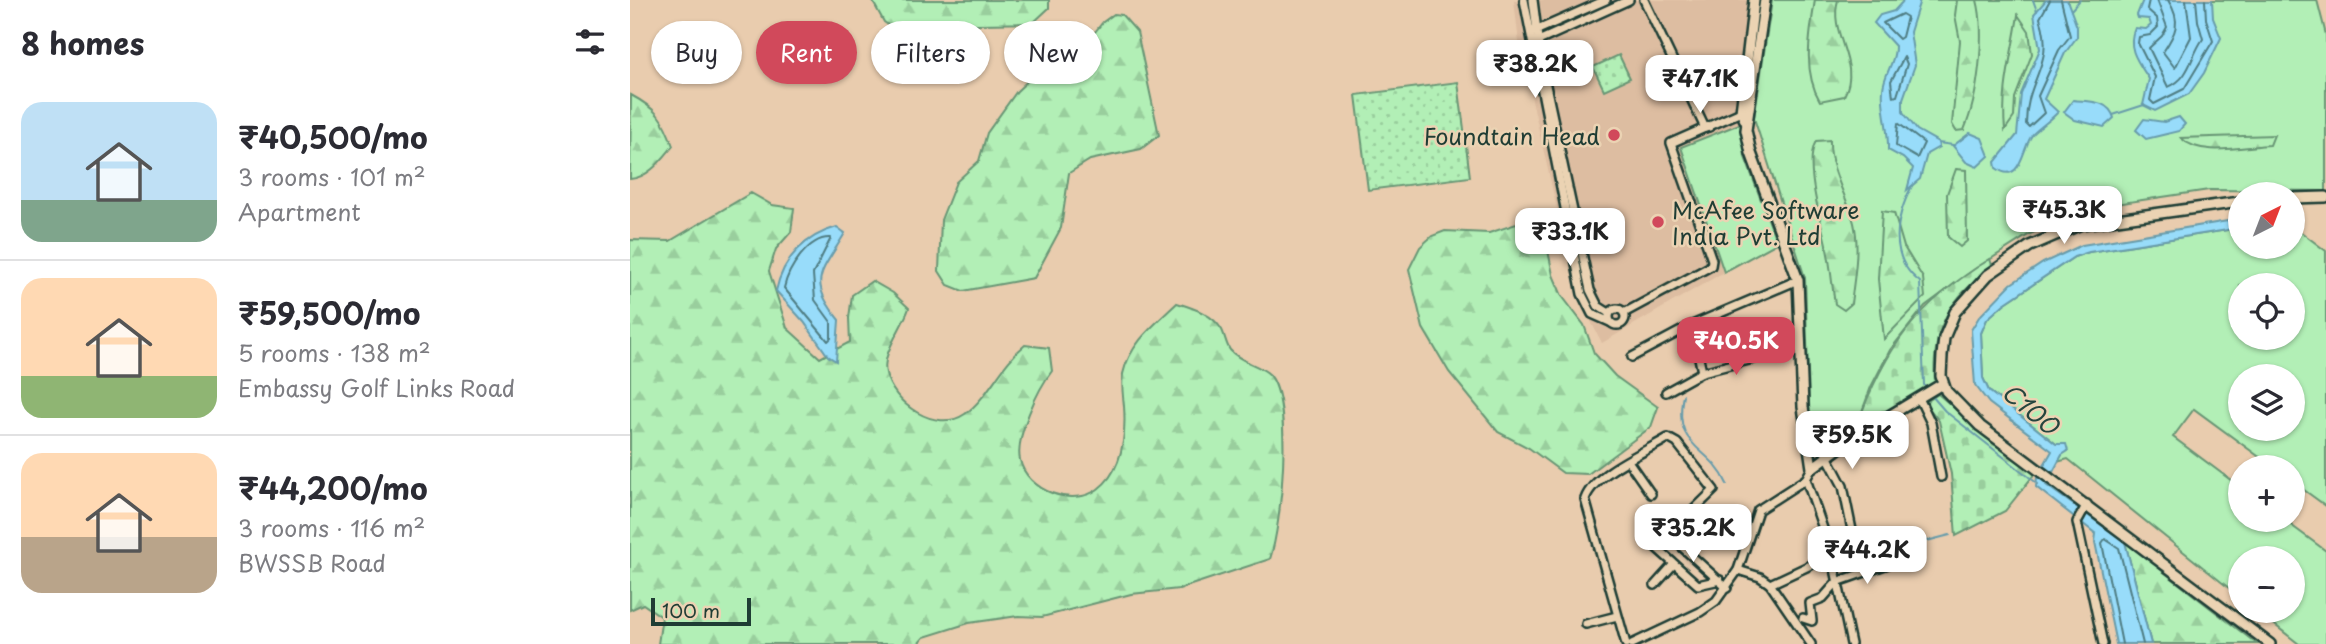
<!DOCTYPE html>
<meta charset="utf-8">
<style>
body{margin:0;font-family:"Playpen Sans",sans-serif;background:#f7f7f7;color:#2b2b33;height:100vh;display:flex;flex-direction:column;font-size:26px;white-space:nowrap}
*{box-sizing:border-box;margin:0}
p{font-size:23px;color:#7c7c81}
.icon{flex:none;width:38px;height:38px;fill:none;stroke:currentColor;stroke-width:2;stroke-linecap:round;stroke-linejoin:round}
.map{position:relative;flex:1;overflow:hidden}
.sheet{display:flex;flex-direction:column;background:#fff;width:630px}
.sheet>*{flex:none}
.guide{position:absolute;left:21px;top:21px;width:665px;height:63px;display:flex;gap:14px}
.needle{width:46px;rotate:42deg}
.tools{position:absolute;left:1598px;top:182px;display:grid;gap:14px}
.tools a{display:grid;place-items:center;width:77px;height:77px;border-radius:50%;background:#fff;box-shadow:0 2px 5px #0004;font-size:35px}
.scale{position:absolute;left:21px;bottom:18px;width:100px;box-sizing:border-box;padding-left:7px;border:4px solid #1f3d34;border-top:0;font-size:19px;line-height:24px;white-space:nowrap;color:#1f3d34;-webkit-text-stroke:5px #ebd3b3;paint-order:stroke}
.price{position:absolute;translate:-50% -60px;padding:0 16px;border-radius:14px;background:#fff;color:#222;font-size:23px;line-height:46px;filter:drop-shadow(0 2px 4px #0008)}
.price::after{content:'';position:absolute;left:50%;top:42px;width:21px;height:16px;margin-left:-10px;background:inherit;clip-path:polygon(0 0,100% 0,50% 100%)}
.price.current{background:#d1495b;color:#fff}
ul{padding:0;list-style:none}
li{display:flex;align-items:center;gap:21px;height:175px;padding:0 21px}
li+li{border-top:2px solid #e1e1e2}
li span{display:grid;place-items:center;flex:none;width:196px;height:140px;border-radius:21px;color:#555}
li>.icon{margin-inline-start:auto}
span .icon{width:84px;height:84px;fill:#fffc;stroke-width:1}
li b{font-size:30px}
h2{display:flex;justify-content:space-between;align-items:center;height:84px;padding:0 21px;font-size:30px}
.chip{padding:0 24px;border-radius:32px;background:#fff;box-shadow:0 2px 5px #0004;font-size:24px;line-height:63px}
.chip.current{background:#d1495b;color:#fff}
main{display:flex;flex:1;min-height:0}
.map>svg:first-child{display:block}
.built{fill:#ddbda1}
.grass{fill:#b2efb6;stroke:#689675;stroke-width:2;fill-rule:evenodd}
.forest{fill:url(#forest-firs);stroke:#689675;stroke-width:2}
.cemetery{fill:url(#cemetery-stones);stroke:#689675;stroke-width:2}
.garden{fill:url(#garden-dots);stroke:#689675;stroke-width:2}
.water{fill:#98dcfa;stroke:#689cab;stroke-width:2}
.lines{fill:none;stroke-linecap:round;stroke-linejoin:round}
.shore{stroke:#4f7d83;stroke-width:2}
.stream{stroke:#689cab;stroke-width:2}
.minor-casing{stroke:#1f3d34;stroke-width:12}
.tertiary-casing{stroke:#1f3d34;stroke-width:14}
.minor{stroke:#ebd3b3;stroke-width:7}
.tertiary{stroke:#ebd3b3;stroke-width:9}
.poi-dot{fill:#d1495b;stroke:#ebd3b3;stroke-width:2.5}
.labels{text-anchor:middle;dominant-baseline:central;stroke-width:5;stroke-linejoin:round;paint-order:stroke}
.poi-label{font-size:23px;fill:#1f3d34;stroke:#ebd3b3;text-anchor:end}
.water-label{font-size:24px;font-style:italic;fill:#25453e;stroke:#ebd3b3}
</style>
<main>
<section class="sheet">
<h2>8 homes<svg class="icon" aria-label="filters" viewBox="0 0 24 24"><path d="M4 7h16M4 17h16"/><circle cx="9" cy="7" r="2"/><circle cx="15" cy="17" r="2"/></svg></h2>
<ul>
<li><span style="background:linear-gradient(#bfe0f5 70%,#7fa58c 0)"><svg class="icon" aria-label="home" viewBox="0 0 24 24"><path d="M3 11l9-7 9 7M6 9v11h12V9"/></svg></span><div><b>₹40,500/mo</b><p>3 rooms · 101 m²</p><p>Apartment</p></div></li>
<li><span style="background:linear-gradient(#ffd9b3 70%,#8fb573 0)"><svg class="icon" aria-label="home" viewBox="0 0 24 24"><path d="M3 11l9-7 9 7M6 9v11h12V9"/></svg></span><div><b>₹59,500/mo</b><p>5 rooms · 138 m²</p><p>Embassy Golf Links Road</p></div></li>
<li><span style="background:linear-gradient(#ffd9b3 60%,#b9a48a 0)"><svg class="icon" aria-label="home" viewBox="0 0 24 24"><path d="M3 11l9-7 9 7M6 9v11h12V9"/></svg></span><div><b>₹44,200/mo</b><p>3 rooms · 116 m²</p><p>BWSSB Road</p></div></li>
</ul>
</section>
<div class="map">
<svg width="1696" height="644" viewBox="0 0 1696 644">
<defs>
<pattern id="forest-firs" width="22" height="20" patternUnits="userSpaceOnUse" patternTransform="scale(1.75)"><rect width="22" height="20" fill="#b2efb6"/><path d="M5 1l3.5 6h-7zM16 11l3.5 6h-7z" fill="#99ce9d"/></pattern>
<pattern id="cemetery-stones" width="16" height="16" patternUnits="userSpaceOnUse" patternTransform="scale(1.75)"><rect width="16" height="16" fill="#b2efb6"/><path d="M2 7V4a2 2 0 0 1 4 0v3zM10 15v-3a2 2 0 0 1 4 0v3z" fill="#99ce9d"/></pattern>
<pattern id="garden-dots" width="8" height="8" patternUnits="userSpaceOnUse" patternTransform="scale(1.75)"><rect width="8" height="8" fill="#b2efb6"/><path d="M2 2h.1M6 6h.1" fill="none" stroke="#99ce9d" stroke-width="1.8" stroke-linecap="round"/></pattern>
</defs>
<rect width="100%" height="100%" fill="#e9ccae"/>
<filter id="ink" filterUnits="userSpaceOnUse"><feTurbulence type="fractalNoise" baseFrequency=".0143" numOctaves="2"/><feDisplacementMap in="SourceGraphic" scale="14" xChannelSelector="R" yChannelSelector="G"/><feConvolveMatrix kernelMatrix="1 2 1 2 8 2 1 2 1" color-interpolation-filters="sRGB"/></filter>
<g filter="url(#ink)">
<!-- built -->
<path class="built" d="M884,0H1142L1124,118L1051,147L1094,272L972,343L946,292L889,43Z"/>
<!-- grass -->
<g class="grass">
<path d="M1142,0H1687L1696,35V191L1579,190L1459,208L1400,234L1345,269L1295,306L1260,350L1241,387L1226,428L1190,454L1180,433L1175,278L1124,118Z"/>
<path d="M1112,123L1115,157L1147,243L1094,272L1051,147Z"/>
<path d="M1663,226L1696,251V506L1663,482L1662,467H1643L1564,409L1543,437L1610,487V520H1654L1696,551V644H1669L1627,611H1662V558H1610V597L1438,459L1427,462L1432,455L1426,444L1359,391L1353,378L1351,333L1357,319L1374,304L1444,257L1459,252L1610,228V247H1662ZM1610,285H1662V338H1610ZM1610,376H1662V429H1610Z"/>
</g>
<!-- forest -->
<g class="forest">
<path d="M242,0H419V8L403,23L348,24L282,35L267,31L254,22Z"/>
<path d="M1185,0H1208C1198,35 1232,62 1214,96L1190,101C1172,71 1180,33 1185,0Z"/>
<path d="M1327,0H1347C1356,34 1348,98 1334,130L1326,131L1322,124L1330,41L1325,15Z"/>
<path d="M484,14L492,15L507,32L529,135L511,149L460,160L439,173L431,228L404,278L333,291L318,285L309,271L311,220L326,182L349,161L357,133L387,91L418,62L449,52L473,22Z"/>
<path d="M1388,15L1399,31L1402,54L1385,98L1384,117L1375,130C1371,88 1382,56 1388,15Z"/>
<path d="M1,95C27,109 33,118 43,146C32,159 19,178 0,179Z"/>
<path d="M1644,135L1640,145C1614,146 1571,158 1551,138Z"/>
<path d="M1200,140C1199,169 1217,196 1224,223C1230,249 1224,278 1221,304L1214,310L1205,304C1202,286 1201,267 1197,249C1192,223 1173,164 1186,141Z"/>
<path d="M1326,169L1336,170L1337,241L1330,247L1318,237L1317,194Z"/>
<path d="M121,193L142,205L164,208L161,232L146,249L139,271L157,328L190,358L220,342L219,318L222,295L242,281L263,293L279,308C273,327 251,354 256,373C262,403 306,434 335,414C358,398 370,365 395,345L419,348L422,371C408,389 385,437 390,460C397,491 443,508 468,489C493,470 496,435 494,406C493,396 491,384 493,374C500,343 525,324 547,303C563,308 583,314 592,330C595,336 596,344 600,350C611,363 631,365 640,375C663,403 652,524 640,559L549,589L501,594L412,617L388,616L339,623L294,637L288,644H28L32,617L13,604L0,610V240L40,241Z"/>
<path d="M1252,211L1264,213L1274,247L1293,278L1295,297L1254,339L1248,279Z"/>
<path d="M911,216L923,275L932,296L954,325L964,353L985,376L1028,407L1021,427L958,474L933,473L899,448L868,432L819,372L793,328L779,269L790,247L802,236L815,231L859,233Z"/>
<path d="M1495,542L1627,644H1521Z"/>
</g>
<!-- cemetery -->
<g class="cemetery">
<path d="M1360,259L1363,268C1319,296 1301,331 1305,383L1226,428C1255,347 1287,304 1360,259Z"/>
<path d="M1308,394L1376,452L1406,472L1375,511L1326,536L1321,474L1309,421L1295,403Z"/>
</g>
<!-- garden -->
<g class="garden">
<path d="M989,55L1000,78L974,90L963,67Z"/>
<path d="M828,82L840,177L738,190L726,95Z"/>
</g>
<!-- water -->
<g class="water">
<path d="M1274,0H1290L1280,32L1285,65L1273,99V112L1287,130L1308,142L1309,147L1297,154L1290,179L1277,190L1283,168L1273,158L1258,150C1259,129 1251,108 1253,89C1254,74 1266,61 1265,46L1244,23L1250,15L1264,11Z"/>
<path d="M1416,0H1437L1447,27V37L1435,53L1414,99L1428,112C1421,120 1411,126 1403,134C1392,145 1392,187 1366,168L1365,162L1387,135L1391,94L1410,49L1404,14Z"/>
<path d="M1513,0H1582L1583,18L1591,38L1574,73L1559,94L1525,111L1513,105L1519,79C1508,62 1496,48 1505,28L1516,29L1521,25L1519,19L1508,18L1507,15Z"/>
<path d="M1443,100C1459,102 1478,99 1484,118L1474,127L1445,120L1434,112Z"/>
<path d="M1549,117L1555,124L1549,131L1516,139L1506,130L1514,119L1534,122Z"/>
<path d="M1340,133L1352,138L1359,156L1347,167L1336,162L1323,146Z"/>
<path d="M1610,219V228L1459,252L1444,257L1374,304L1357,319L1351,333L1353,378L1359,391L1426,444H1436L1438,451L1432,455L1416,485L1495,542L1521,644H1486L1465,542L1466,534L1406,487L1407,477L1422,451L1359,403L1345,385L1341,330L1349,317L1381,284L1413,263L1452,245Z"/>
<path d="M207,227L215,233C192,273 176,279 209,320L206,361L198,356L174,322L146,291C153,258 175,236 207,227Z"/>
</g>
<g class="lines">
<!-- shore -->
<g class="shore">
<path d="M1420,0L1410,18C1426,65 1396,77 1396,124L1399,127L1414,113L1408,96L1429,50L1440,36L1431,0"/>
<path d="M1519,0L1517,9L1527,18L1528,27L1520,35L1509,37L1508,43L1525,77L1520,100L1524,104L1554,89L1583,41L1576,19L1575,0"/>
<path d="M1527,0L1537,27L1532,36L1519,48L1538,87C1560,79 1561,55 1573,39L1568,21L1566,0"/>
<path d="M1538,0C1552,22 1546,33 1533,52L1545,68L1561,37L1556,0"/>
<path d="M1272,14L1277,17L1272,37L1269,39L1253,23Z"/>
<path d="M1274,57L1277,64L1267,96L1263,97L1261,81Z"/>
<path d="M1268,123L1294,143L1287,158L1266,146Z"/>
<path d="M201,238L183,274L185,300L201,322V338L198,341L154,288C158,269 179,236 201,238Z"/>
<path d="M1492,644L1472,543L1475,539L1489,548L1513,644"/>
</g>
<!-- stream -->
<g class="stream">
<path d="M1403,0L1407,11"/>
<path d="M1441,10L1450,0"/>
<path d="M1483,115L1514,105"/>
<path d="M1308,143L1323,145"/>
<path d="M1282,186C1265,218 1258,258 1290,282L1294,385L1297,389"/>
<path d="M1053,395C1042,450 1080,445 1097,484"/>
<path d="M1302,396L1315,411L1408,484"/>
<path d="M1206,556L1234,547L1247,546L1254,552L1320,535"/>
</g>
<defs>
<g id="minor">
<path d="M894,0L952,294L962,314L980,322"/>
<path d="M903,0L911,62L960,290L968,306L979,313"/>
<path d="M1014,0L1075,128L1079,127"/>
<path d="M903,32L976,0"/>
<path d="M904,43L999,0"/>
<circle cx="987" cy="317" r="8"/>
<path d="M994,313L1081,266L1082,260L1041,143L1111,112"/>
<path d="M1062,325L1072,372"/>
<path d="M1002,357L1062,325L1168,280"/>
<path d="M1036,392L1072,372L1170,347"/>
<path d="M1289,398L1301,423L1311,477"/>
<path d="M1186,435L1213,486L1223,535"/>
<path d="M998,461L1021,494"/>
<path d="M1182,468L1176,479L1202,555L1221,644"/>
<path d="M1457,504L1447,522L1473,644"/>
<path d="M1041,532L1026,529L1022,534L1021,543L1068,585L1090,580"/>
<path d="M1108,570L1130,577L1140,584L1181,644"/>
<path d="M1140,584L1202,555"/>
<path d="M1025,585L1043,565"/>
<path d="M1173,618L1182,621L1180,603L1193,598L1207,582L1258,564"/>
<path d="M956,624L987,616"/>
<path d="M996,644L955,499C964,473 1015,452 1038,438L1047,443L1084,490L1041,532L1042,538L1097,588"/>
<path d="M1002,644L1070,612L1086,601L1108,570L1128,510L1176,479"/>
</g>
<g id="tertiary">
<path d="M1135,0L1116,130L1121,153L1168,280L1173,407L1182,468L1224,437L1312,384"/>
<path d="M1116,122L1111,112L1124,0"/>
<path d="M1662,198L1696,197"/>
<path d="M1610,202L1451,224L1400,246L1358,275L1325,312L1314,338L1312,356L1311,376L1316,391L1350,426L1640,644"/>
</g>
</defs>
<!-- minor casing -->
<use href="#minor" class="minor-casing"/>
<!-- tertiary casing -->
<use href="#tertiary" class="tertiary-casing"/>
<!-- minor -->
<use href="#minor" class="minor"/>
<!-- tertiary -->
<use href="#tertiary" class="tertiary"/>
</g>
</g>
<!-- markers -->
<g class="poi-dot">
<circle cx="984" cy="135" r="7"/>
<circle cx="1028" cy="222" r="7"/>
</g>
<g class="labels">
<!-- poi labels -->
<g class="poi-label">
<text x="970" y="135">Foundtain Head</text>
<text x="1042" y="209" text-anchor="start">McAfee Software<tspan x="1042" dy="26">India Pvt. Ltd</tspan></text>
</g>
<!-- water labels -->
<g class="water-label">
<text transform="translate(1401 408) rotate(40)">C100</text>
</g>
</g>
</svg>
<div class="tools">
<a><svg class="needle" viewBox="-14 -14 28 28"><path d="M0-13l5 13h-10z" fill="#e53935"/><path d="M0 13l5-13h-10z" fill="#7c7c81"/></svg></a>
<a><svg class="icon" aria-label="locate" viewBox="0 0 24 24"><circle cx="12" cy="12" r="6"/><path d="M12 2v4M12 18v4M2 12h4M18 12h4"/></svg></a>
<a><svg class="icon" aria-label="layers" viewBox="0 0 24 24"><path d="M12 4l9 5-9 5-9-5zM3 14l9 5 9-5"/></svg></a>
<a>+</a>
<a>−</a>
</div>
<div class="scale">100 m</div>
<b class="price" style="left:905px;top:100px">₹38.2K</b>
<b class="price" style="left:1070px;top:115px">₹47.1K</b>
<b class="price" style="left:1434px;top:246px">₹45.3K</b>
<b class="price" style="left:940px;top:268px">₹33.1K</b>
<b class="price current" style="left:1106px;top:377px">₹40.5K</b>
<b class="price" style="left:1222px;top:471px">₹59.5K</b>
<b class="price" style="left:1063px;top:564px">₹35.2K</b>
<b class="price" style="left:1237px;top:586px">₹44.2K</b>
<div class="guide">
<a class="chip">Buy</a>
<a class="chip current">Rent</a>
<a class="chip">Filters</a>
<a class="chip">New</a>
</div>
</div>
</main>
